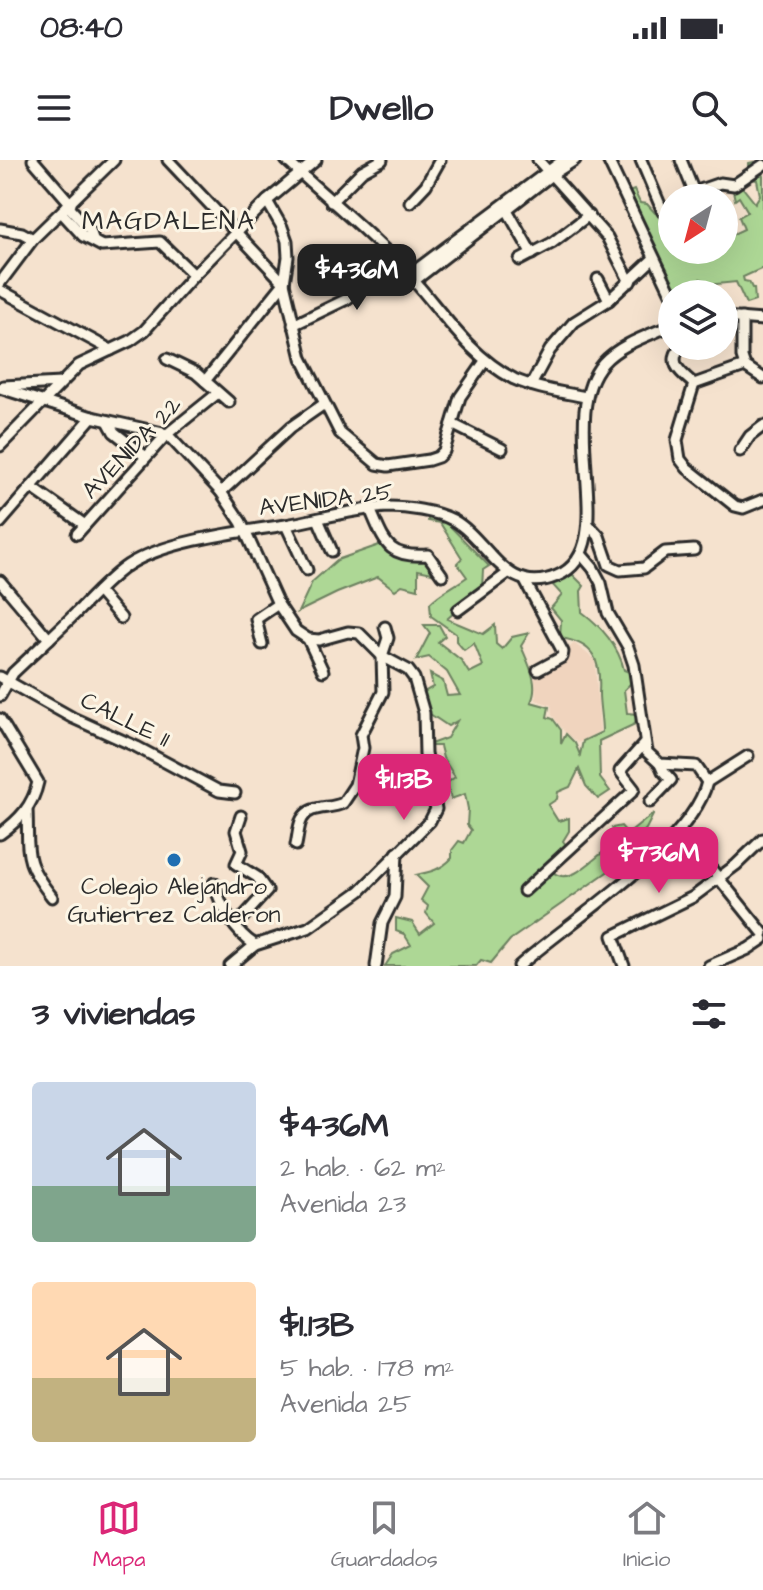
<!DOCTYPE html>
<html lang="es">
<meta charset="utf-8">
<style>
body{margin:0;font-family:"Architects Daughter",sans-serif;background:#f2f2f3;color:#2b2b33;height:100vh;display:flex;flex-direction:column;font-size:30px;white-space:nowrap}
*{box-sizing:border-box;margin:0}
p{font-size:26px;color:#7c7c81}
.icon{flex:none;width:44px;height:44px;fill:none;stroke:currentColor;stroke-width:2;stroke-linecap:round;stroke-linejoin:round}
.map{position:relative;height:806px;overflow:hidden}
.details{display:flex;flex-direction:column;background:#fff;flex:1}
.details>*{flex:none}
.needle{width:52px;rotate:216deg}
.buttons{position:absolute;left:658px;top:24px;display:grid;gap:16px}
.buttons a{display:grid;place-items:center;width:80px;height:80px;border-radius:50%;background:#fff;box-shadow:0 8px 32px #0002;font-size:40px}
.price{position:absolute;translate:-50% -68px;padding:0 18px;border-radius:16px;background:#db2777;color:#fff;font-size:26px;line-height:52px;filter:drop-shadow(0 2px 4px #0008)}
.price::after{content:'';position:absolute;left:50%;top:48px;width:24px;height:18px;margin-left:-12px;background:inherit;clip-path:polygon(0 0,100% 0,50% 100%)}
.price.on{background:#222;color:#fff}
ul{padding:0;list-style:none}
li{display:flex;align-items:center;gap:24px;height:200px;padding:0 32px}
li span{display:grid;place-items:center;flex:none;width:224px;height:160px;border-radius:8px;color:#555}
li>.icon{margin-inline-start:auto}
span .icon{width:96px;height:96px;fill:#fffc;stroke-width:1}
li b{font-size:34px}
h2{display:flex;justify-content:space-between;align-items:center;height:96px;padding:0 32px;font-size:34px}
.status{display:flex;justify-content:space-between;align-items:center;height:56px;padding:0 40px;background:#fff;direction:ltr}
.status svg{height:22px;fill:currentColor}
header{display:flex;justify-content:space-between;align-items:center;height:104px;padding:0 32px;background:#fff;font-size:36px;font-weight:700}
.dock{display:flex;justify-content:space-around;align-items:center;height:112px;border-top:2px solid #e1e1e2;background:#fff;font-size:22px;color:#7c7c81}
.dock a{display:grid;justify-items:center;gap:4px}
.dock .on{color:#db2777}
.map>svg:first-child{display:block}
.built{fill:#f0d4be}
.green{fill:#add795;stroke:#6c8160;stroke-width:2}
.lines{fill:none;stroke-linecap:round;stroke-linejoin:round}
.minor-casing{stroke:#2b2b2b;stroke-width:15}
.minor{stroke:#fcf5e5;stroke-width:9}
.poi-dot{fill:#1f6fb2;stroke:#fcf5e5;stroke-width:3}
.labels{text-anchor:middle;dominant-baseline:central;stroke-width:6;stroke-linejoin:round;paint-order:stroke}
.street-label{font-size:24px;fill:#2b2b2b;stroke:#fcf5e5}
.poi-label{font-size:24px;fill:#2b2b2b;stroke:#fcf5e5}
.neighbourhood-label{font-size:26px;letter-spacing:2px;fill:#2b2b2b;stroke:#fcf5e5}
</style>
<div class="status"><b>08:40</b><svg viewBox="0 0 49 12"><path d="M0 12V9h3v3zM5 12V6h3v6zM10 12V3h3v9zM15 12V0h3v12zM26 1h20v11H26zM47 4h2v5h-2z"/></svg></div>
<header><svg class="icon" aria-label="menu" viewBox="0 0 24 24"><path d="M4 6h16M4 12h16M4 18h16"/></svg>Dwello<svg class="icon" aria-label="search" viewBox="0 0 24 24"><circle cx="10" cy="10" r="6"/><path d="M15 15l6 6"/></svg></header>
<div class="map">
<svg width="763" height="806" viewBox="0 0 763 806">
<rect width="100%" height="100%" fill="#f5e2ce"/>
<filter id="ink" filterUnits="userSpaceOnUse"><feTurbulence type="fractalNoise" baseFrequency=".0125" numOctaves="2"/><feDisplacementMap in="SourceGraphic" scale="16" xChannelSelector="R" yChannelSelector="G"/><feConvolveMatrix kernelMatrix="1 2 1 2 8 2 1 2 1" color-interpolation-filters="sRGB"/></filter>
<g filter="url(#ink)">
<!-- built -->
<path class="built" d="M574,483L595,500L600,571L578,583L564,571L552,555L551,545L536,540L534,511L564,493Z"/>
<!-- green -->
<g class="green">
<path d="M754,2L757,8L763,10L761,12L763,16V108L743,117L744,121L749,122L752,128H754L755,141L746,144L736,122L707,125L706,121L701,119L703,125L700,131L696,132L694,127L696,122L692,120L687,128L679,129L677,132L626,33L634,30L640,43L647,44L655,53L672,59V90H724V74L727,73L729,76L744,69L739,57L748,52L739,37L735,40L732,26L739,23L755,43L760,35L757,20L750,19L749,3Z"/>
<path d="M428,357L443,359L489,406L483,410L482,428L447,459L483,474L495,465L496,484L502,489L512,477L529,473L521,486C528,503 540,524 531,542L549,547L547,557L553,559L561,570V584L566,574L575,583L580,595L583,581L602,572C602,559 599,546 599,533C601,501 595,483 560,478L561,460L551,448L562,435L550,422L562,413L572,414L584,426L581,431L582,452C601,466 619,487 624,510L629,512L631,523L624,530L627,553L637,554L635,564L599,581L600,618L610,631L598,639L586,626L579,609L570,627L558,632L557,639L548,645L558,661L569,658V671L563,681L570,690L554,713C574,727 598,691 618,682L612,668L621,666L628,674L654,653L646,669L610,710L510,780L491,803L481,800L476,806H385L393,794L411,785L404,774L396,771V758L412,762L420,774L434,763L426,753L428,746L421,740L428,727L416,715C431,712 442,709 452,698V690L459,681L464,683L471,670L467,665L468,649L465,634L451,639L447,623L455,617L443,598L440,586H425L447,578L457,561L448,566L427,552L422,533L433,527L430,514L443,521L447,536L460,535L447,512L429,497L416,500L430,473L424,465H439L445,476L438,482L461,500L469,513L483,506L474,483L464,490L456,481V474L431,456L430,443C440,432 455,426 467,417L457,403L462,398L440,363L428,361Z"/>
<path d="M385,383L401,399L429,397L432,413L418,410V429L402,425L395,430L378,417L337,433L298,452L312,422L337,400Z"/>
</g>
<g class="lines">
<defs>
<g id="minor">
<path d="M33,0L71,44"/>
<path d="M168,0L284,123L302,198L340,273L377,304L388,306L429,300L438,297L444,291L460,237L485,201"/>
<path d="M286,0C321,33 360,64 394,99C435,139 462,192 514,219C536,229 562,232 585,237"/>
<path d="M538,0L607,77L630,122"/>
<path d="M608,0L672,135"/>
<path d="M641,0L663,52"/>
<path d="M681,0L694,32L720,23L734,25L763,5"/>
<path d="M331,42L362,11L382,0"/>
<path d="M410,42L426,25L440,0"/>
<path d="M68,46L90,70L93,79"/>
<path d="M506,48L532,94"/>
<path d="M62,53L83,76L102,86L160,82L194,115"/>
<path d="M0,69L22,73L33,79"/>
<path d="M520,100L552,83L589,55"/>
<path d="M409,115L563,0"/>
<path d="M598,119L609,140"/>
<path d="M414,121L550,16L575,0"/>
<path d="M0,123L33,79L114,0"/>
<path d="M0,130L111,190"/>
<path d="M724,157L763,160"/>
<path d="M742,158V197L745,206L763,218"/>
<path d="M293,165L347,139L395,99"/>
<path d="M681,186C667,203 680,212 694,224L677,280L680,299L687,308L735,346L743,348L763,340"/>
<path d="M167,199L196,213L229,242"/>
<path d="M205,221L284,123L288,97L287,81L282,67L267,41"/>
<path d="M694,224L745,206"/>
<path d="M531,225L550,190L574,162L609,140L654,98"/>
<path d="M3,226L61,223"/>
<path d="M0,228L92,257L167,274L221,332L241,362L278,444L296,471L308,479L319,480L348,472L359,473L382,496L408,510L414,518L424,553L425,594L436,649L430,661L360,731L308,768L255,785L230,806"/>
<path d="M108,261L114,272L146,297"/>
<path d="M452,264L502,289"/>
<path d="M0,286L79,205L130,181L144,171L194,115L267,41L316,0"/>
<path d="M740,291L750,276L763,266"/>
<path d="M31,327L85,365"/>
<path d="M221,332L291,267L324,244"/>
<path d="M370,349C385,383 387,398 428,395L442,415"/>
<path d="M318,359L332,391"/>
<path d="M0,363L92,257"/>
<path d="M286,365L307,410"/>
<path d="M589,365L599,376L609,405L620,410L644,408L665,392L694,390"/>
<path d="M77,374L167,274L218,233"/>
<path d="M581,394L593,408L601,423L608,453L628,487L634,505L647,592L660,604L696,606L707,622"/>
<path d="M524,419L563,492L562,497L538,510"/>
<path d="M0,421L49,479"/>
<path d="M98,431L121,458"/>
<path d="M458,450L508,413"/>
<path d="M308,479L323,511"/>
<path d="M262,484L256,459L278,444"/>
<path d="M0,517L73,558L137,587L219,631L235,633"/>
<path d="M0,536L13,513C35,492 57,472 79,450C94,435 110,417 128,405C167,380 240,372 286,365C319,359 353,349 388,347C407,347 436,351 453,360C489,380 505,438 557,416C624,388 554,259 603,203C620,184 650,175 672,165"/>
<path d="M0,559L38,622C33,646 19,660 0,674"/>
<path d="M707,622L748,596"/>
<path d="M650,642L671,620L663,611L660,604"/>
<path d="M27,649C29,694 22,699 52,737"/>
<path d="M680,670L763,773"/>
<path d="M296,685C298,677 298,666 302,659C310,644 330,650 343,643L355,625L363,588L361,575L383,532L382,496L388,478L385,467"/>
<path d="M214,723C221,747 234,771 255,785"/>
<path d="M524,731L632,632L634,629L620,611L644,584"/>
<path d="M235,766L267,731L257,717L236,704L242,691L236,671L241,656"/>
<path d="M376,806L382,763L395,737L397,693"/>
<path d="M519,806C568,762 693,684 707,622"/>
<path d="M624,806L613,776L693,737L736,705L763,679"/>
<path d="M709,806L748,789L763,779"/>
</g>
</defs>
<!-- minor casing -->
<use href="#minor" class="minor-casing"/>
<!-- minor -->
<use href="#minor" class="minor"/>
</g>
</g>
<!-- markers -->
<circle class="poi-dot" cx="174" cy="700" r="8"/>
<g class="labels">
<!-- street labels -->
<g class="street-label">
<text transform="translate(132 288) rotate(-46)">AVENIDA 22</text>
<text transform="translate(326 340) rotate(-7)">AVENIDA 25</text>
<text transform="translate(125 560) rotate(26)">CALLE 11</text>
</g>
<!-- poi labels -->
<g class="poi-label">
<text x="174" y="727">Colegio Alejandro<tspan x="174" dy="28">Gutierrez Calderon</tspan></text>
</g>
<!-- neighbourhood labels -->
<g class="neighbourhood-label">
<text x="169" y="61">MAGDALENA</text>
</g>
</g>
</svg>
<div class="buttons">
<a><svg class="needle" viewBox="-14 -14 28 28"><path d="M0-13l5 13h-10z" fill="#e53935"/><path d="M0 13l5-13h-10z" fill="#7c7c81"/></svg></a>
<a><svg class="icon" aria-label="layers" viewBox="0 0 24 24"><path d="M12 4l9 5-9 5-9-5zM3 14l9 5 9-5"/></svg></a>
</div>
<b class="price on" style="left:357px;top:152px">$436M</b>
<b class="price" style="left:404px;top:662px">$1.13B</b>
<b class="price" style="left:659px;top:735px">$736M</b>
</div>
<section class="details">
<h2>3 viviendas<svg class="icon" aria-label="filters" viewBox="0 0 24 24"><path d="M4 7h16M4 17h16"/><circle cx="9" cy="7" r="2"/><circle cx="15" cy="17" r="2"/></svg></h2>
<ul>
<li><span style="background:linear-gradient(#c9d6e8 65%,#7fa58c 0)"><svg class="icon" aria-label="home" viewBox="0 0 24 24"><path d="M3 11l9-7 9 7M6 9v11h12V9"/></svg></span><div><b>$436M</b><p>2 hab. · 62 m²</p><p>Avenida 23</p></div></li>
<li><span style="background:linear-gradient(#ffd9b3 60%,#c2b280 0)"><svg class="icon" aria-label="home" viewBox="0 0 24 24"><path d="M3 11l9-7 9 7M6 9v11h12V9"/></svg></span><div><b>$1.13B</b><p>5 hab. · 178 m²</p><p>Avenida 25</p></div></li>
</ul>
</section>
<nav class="dock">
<a class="on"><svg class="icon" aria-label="map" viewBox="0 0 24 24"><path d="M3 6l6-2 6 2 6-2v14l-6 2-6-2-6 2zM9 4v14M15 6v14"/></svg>Mapa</a>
<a><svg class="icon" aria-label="saved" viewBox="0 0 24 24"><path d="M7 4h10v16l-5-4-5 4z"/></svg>Guardados</a>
<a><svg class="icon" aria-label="home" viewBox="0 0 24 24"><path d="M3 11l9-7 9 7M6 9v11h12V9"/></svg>Inicio</a>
</nav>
